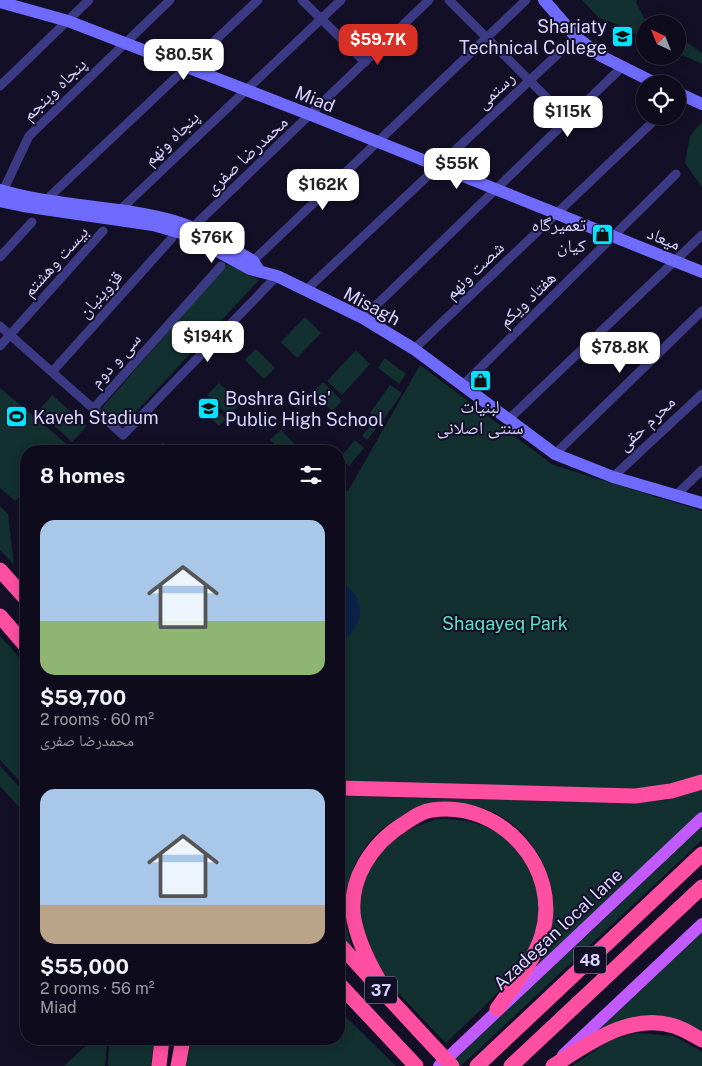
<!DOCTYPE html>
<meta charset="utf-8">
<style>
body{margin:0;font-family:"Public Sans","Noto Naskh Arabic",sans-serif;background:#1c1929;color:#f1f3f6;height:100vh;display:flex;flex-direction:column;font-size:19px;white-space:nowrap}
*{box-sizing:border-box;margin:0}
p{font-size:16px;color:#9b9ba3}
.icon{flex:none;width:28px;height:28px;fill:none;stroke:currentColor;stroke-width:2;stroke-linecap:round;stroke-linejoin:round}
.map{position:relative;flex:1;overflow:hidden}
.drawer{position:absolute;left:20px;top:445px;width:325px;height:600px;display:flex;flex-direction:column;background:#0e0b1c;border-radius:20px;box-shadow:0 2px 12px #0003,0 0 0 1px #2e2b3b}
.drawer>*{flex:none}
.needle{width:32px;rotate:317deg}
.buttons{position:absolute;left:636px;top:15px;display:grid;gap:10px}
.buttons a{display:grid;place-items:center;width:50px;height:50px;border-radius:50%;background:#0e0b1c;box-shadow:0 2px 12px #0003,0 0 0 1px #2e2b3b;font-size:25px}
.price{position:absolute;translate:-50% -42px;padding:0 11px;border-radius:10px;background:#fff;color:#222;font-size:16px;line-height:32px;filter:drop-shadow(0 1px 2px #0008)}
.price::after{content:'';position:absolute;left:50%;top:30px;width:15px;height:11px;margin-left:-8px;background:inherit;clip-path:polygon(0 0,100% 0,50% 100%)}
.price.on{background:#d93025;color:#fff}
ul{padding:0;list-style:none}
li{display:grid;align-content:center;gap:10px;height:265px;padding:0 20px}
li span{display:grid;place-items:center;height:155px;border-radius:15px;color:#555}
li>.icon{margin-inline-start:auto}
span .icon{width:90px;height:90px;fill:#fffc;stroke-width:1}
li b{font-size:21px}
h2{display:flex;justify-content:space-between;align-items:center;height:60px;padding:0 20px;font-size:21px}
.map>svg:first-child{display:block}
.green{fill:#12302f}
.water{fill:#0c2248}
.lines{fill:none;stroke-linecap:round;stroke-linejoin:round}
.street{stroke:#3d3a85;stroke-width:9}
.secondary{stroke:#6f6bff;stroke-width:12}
.primary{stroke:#c25bff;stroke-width:12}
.highway{stroke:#ff4fa3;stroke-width:15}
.highway-bridge{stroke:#ff4fa3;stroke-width:15}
.labels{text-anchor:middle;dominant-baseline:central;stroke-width:4;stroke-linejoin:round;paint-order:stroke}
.shield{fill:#130f26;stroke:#9e99be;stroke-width:1}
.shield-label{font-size:16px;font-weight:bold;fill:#d9d4ff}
.poi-label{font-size:18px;fill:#d9d4ff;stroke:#130f26;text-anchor:end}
.street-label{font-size:18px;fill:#d9d4ff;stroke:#130f26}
.park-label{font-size:18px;fill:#5fe0c0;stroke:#130f26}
</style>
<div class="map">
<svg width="702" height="1066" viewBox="0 0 702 1066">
<rect width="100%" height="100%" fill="#130f26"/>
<!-- green -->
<g class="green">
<path d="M582,0H637L636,2L644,18L660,24H645V39L619,25L599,18Z"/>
<path d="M678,36L702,53V64L678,53Z"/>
<path d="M702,122V187L685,163L690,136Z"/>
<path d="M227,264L259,280L121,428L101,409Z"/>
<path d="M305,317L321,333L297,358L281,342Z"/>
<path d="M256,349L275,368L264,379L245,360Z"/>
<path d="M356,350L370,364L342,395L327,381Z"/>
<path d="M385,358L406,374L399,384L378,368Z"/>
<path d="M420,365L553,465L702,511V775L688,781L644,789L339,781V491H348Z"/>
<path d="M323,382L342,401L332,411L313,392Z"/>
<path d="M219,383L241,403L229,416L207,395Z"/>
<path d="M390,385L402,393L382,422L370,413Z"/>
<path d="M0,388L68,445L63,451H26V490L15,501L0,488Z"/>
<path d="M52,395L87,426L72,442L38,411Z"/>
<path d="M209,403L226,419L219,426L202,410Z"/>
<path d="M371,424L376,429L367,440L362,436Z"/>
<path d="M281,430L300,450L299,451H281L270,440Z"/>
<path d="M355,440L364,448L349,466L340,458Z"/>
<path d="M162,443L185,451H157Z"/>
<path d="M0,506L8,514L14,565L0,550Z"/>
<path d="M0,636L26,665V788L0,760Z"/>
<path d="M0,766L26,794V815L0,786Z"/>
<path d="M702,787V811L540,963C544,950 551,936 552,923C556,870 530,822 477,806C471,805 464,805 458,805C410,803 365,829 351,876C347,889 343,903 344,917C346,929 351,942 354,954L339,937V796L629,803L668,800Z"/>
<path d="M438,819C471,819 501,826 521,855C573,936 499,991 446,1043L396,991L379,968L358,916L359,887L373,859L390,841L417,826Z"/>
<path d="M702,827V840L461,1066H448Z"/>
<path d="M702,930V1034L670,1020L578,1045Z"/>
<path d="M339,1010L396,1066H181L189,1039H339Z"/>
<path d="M637,1033L674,1036L702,1052V1066H572L612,1039Z"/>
<path d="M93,1039H112L107,1044L105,1066H64Z"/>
<path d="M115,1039H154L151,1066H108L109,1045Z"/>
</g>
<!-- water -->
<path class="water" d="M339,582C369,595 365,629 339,644Z"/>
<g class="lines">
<!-- street -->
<g class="street">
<path d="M302,0L365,62"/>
<path d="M449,0L569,120"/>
<path d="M0,86L89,0"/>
<path d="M3,191L29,136L170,0"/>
<path d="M46,200L258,0"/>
<path d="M121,209L341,0"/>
<path d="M192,228L429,0"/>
<path d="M0,257L32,222"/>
<path d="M253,261L526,0"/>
<path d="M305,291L576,37"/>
<path d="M363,318L621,68"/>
<path d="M0,326L123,435L277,276"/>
<path d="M0,346L103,231"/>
<path d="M414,349L659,116"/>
<path d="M52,372L172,238"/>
<path d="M463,385L676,174"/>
<path d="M93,409L221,266"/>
<path d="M509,419L702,235"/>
<path d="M555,454L702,311"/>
<path d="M613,477L702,394"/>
<path d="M676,495L702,470"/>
</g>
<!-- secondary -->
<g class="secondary">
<path d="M544,0L576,37L601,56L657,84"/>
<path d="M0,2L68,21L311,115L702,272"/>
<path d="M678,93L702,104"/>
<path d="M0,190C57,207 117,205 174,221C202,229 229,247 253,261L258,269"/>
<path d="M0,201L23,206L153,225L188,235L250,269L277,276L363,318L414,349L555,454L613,477L702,503"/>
</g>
<!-- primary -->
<g class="primary">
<path d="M563,1055L702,924"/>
<path d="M439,1066L702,818"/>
</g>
<!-- highway -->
<g class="highway">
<path d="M0,570L26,599"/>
<path d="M0,616L26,646"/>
<path d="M339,788L635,796L671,791L702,782"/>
<path d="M339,944L423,1035"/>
<path d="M339,984L416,1066"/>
<path d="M390,999C375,974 360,949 354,920C347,880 372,843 405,823C413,818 422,811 432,810C501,800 562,868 542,935C534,962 513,986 497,1009"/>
<path d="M159,1066L162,1039"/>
<path d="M178,1066L183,1039"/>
<path d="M477,1066L702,854"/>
<path d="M511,1066L702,887"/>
<path d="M553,1066C588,1044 630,1012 674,1026C684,1029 693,1035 702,1040"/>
</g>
<!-- highway-bridge -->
<path class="highway-bridge" d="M423,1035L452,1066"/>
</g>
<!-- icons -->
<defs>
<symbol id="university-square" viewBox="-11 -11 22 22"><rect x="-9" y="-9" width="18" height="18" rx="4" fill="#00e5ff" stroke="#130f26"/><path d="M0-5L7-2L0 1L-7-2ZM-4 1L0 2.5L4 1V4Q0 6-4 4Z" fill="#111"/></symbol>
<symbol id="shop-square" viewBox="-11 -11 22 22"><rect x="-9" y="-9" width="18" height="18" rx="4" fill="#00e5ff" stroke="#130f26"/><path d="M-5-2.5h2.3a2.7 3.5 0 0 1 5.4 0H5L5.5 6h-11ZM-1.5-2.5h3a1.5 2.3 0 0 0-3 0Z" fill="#111"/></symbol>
<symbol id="school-square" viewBox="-11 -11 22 22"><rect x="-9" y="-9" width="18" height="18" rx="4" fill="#00e5ff" stroke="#130f26"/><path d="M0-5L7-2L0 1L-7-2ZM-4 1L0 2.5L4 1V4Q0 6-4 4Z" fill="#111"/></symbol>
<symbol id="stadium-square" viewBox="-11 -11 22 22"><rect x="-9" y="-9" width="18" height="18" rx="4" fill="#00e5ff" stroke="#130f26"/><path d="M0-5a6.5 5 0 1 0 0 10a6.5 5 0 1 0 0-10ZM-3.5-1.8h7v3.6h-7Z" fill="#111"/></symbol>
</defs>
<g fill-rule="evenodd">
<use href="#university-square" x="610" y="24" width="25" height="25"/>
<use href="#shop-square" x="590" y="222" width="25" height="25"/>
<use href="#shop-square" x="468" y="368" width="25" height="25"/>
<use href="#school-square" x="196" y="396" width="25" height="25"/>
<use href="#stadium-square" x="4" y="404" width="25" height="25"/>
</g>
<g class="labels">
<!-- shield labels -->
<g class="shield">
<rect x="574" y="946.5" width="32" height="27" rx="4"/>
<rect x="365" y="976.5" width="32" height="27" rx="4"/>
</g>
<g class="shield-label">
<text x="590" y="960">48</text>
<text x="381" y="990">37</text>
</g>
<!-- poi labels -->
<g class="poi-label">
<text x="607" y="26">Shariaty<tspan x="607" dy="21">Technical College</tspan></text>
<text x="586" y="224">تعمیرگاه<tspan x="586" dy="21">کیان</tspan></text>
<text x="225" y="398" text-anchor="start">Boshra Girls'<tspan x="225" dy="21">Public High School</tspan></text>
<text x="480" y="406" text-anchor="middle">لبنیات<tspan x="480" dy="21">سنتی اصلانی</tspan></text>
<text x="33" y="417" text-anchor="start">Kaveh Stadium</text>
</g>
<!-- street labels -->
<g class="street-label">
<text transform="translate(54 89) rotate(-44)">پنجاه وپنجم</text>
<text transform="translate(495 90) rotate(-43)">رستمی</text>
<text transform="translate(315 99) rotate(22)">Miad</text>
<text transform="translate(171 138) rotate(-44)">پنجاه ونهم</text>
<text transform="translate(246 155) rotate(-43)">محمدرضا صفری</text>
<text transform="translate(664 238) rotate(22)">میعاد</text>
<text transform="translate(55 261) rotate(-48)">بیست وهشتم</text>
<text transform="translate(474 270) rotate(-44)">شصت ونهم</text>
<text transform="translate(100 294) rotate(-48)">قزوینیان</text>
<text transform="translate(527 299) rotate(-44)">هفتاد ویکم</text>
<text transform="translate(372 306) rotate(28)">Misagh</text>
<text transform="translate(115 360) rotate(-48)">سی و دوم</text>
<text transform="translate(646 423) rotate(-43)">محرم حقی</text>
<text transform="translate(558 929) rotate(-43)">Azadegan local lane</text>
</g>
<!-- park labels -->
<g class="park-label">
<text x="505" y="623">Shaqayeq Park</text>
</g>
</g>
</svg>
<div class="buttons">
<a><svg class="needle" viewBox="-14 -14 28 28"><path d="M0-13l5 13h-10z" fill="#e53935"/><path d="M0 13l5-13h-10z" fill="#9b9ba3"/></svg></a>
<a><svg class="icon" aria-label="locate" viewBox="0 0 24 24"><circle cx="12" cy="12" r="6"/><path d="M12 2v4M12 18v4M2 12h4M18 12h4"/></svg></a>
</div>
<b class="price on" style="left:378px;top:66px">$59.7K</b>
<b class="price" style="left:184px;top:81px">$80.5K</b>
<b class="price" style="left:568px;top:138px">$115K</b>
<b class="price" style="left:457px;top:190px">$55K</b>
<b class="price" style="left:323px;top:211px">$162K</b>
<b class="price" style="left:212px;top:264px">$76K</b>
<b class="price" style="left:208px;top:363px">$194K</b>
<b class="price" style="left:620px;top:374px">$78.8K</b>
<section class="drawer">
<h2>8 homes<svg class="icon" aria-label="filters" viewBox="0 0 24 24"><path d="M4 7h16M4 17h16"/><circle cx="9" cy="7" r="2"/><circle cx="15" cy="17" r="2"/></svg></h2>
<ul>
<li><span style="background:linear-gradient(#a9c7e8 65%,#8fb573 0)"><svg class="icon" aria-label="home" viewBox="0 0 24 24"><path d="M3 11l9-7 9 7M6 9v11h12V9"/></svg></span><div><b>$59,700</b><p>2 rooms · 60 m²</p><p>محمدرضا صفری</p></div></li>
<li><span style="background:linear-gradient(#a9c7e8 75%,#b9a48a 0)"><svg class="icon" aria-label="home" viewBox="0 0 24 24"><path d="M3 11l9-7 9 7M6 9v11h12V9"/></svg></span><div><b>$55,000</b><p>2 rooms · 56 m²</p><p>Miad</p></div></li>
</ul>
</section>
</div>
